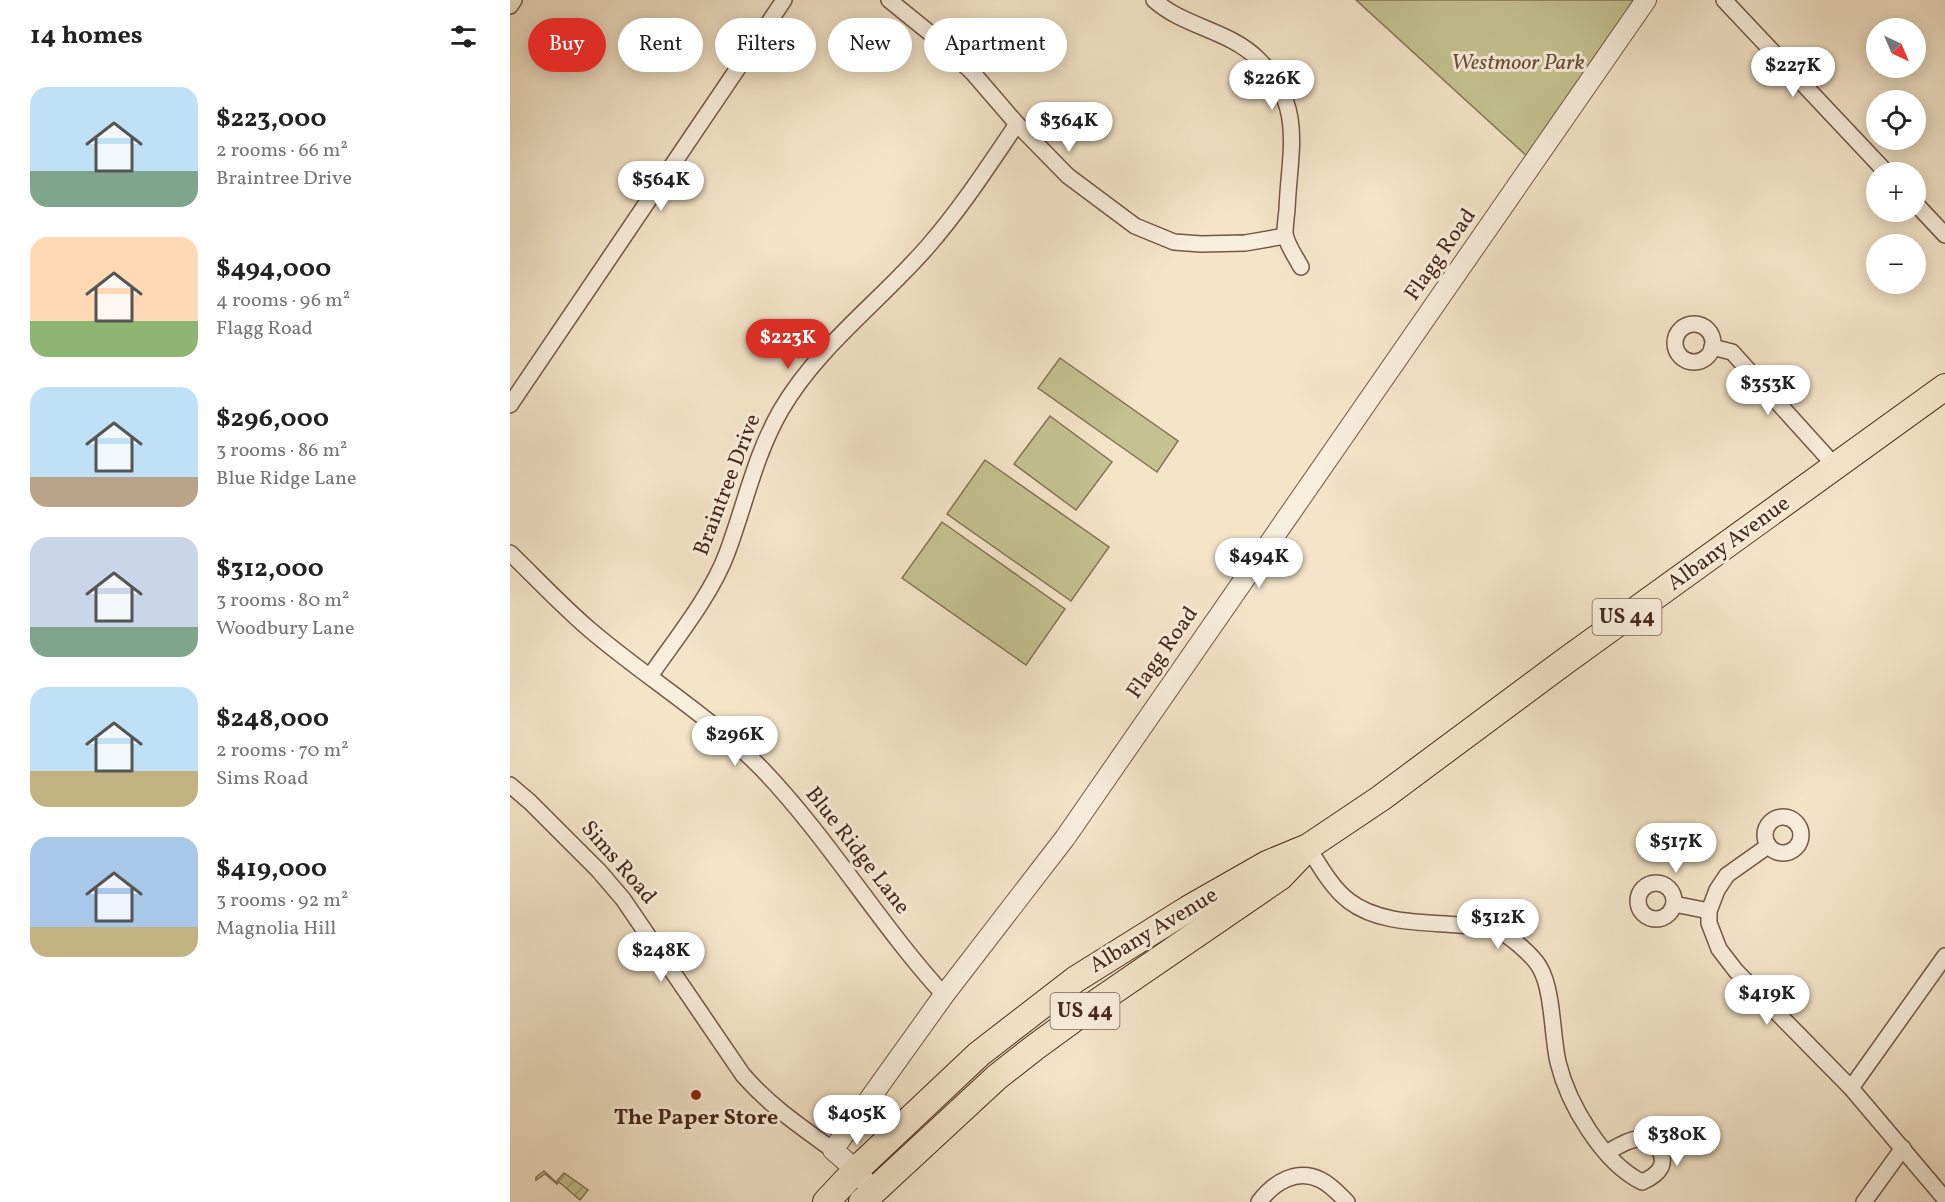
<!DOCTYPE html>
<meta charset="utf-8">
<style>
body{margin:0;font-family:Vollkorn,serif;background:#f2f2f2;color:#222;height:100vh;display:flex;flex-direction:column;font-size:22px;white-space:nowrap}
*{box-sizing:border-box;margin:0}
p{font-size:20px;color:#767676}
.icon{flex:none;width:33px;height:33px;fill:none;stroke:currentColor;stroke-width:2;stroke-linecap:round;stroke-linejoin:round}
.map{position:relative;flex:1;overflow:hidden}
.details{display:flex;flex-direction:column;background:#fff;width:510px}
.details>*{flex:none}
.guide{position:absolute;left:18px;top:18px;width:570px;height:54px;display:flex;gap:12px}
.needle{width:39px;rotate:136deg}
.controls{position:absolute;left:1356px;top:18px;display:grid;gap:12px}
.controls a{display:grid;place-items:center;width:60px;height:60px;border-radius:50%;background:#fff;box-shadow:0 3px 15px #0003;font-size:30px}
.price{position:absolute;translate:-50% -51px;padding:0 14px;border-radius:21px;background:#fff;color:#222;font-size:20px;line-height:39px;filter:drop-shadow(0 2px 3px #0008)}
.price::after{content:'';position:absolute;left:50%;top:36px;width:18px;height:14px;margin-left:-9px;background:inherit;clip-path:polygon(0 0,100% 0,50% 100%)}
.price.selected{background:#d93025;color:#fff}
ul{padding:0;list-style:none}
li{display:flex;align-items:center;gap:18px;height:150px;padding:0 30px}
li span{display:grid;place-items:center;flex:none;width:168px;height:120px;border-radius:18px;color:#555}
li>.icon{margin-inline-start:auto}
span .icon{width:72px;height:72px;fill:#fffc;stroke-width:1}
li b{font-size:26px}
h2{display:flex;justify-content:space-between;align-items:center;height:72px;padding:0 30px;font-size:26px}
.pill{padding:0 21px;border-radius:27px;background:#fff;box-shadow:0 3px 15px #0003;font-size:21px;line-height:54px}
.pill.selected{background:#d93025;color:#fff}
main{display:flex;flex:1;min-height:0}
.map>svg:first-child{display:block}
.green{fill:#c4c291;stroke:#867456;stroke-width:1.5}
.garden{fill:url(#garden-furrows);stroke:#867456;stroke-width:1.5}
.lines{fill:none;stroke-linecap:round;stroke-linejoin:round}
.minor-casing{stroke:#735646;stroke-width:18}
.tertiary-casing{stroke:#735646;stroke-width:22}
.trunk-casing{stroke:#48271b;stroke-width:28}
.minor{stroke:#f8eedc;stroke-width:15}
.tertiary{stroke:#f8eedc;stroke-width:20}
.trunk{stroke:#f4e5c9;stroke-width:26}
.poi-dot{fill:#8f2418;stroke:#f8eedc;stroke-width:2}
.labels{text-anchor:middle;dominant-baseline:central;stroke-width:6;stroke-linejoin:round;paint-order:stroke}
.shield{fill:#f8eedc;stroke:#7d6355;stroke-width:1.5}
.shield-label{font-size:21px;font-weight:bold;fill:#48271b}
.park-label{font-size:22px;font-style:italic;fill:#674e38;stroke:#f8eedc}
.street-label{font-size:22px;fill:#48271b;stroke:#f8eedc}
.poi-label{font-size:22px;font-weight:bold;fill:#48271b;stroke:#f8eedc}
</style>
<main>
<section class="details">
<h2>14 homes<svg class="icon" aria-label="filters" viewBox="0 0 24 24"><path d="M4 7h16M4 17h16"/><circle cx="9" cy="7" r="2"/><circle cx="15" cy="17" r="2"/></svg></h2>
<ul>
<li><span style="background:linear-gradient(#bfe0f5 70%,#7fa58c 0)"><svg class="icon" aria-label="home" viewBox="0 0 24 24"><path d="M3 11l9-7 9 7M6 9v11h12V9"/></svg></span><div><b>$223,000</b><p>2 rooms · 66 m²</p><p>Braintree Drive</p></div></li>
<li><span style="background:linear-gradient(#ffd9b3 70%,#8fb573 0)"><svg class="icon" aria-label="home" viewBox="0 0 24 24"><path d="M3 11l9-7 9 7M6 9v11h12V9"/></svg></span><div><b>$494,000</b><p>4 rooms · 96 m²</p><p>Flagg Road</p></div></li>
<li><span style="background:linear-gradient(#bfe0f5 75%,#b9a48a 0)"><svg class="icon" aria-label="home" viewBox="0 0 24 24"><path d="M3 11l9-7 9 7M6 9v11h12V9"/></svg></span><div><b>$296,000</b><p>3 rooms · 86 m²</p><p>Blue Ridge Lane</p></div></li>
<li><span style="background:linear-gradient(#c9d6e8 75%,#7fa58c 0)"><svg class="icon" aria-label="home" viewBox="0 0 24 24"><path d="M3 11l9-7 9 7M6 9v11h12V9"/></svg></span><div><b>$312,000</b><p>3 rooms · 80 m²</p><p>Woodbury Lane</p></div></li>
<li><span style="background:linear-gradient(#bfe0f5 70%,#c2b280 0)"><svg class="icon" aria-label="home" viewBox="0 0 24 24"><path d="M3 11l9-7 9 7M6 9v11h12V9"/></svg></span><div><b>$248,000</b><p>2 rooms · 70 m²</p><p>Sims Road</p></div></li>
<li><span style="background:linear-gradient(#a9c7e8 75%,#c2b280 0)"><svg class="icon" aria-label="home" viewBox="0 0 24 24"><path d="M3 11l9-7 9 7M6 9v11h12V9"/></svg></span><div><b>$419,000</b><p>3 rooms · 92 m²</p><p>Magnolia Hill</p></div></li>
</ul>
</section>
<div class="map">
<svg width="1435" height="1202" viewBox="0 0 1435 1202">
<defs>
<pattern id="garden-furrows" width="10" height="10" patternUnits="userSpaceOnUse" patternTransform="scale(1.5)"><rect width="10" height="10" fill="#c4c291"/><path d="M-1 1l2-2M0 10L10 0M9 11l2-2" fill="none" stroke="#a19e76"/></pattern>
</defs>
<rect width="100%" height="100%" fill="#f4e5c9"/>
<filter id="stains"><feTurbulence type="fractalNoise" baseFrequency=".00333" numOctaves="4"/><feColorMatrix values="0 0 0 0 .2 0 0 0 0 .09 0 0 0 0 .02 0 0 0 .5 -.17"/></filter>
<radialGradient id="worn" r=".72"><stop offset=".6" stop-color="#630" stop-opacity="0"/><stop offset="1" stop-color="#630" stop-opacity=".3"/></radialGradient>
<!-- green -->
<g class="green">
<path d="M846,0H1129L1019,158Z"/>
<path d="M550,358L668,441L647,472L528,388Z"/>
<path d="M540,416L602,462L566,510L504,464Z"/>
<path d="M475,460L599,547L561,601L437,514Z"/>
<path d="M432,522L555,609L516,665L392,578Z"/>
</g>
<!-- garden -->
<path class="garden" d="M34,1171L46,1182L54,1173L78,1190L70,1200L49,1182L47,1184L35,1174L26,1180V1177Z"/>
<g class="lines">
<defs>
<g id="minor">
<path d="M379,0L426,38L463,73L507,124L558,176L625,226L664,242L691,244L735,243L775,236"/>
<path d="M644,0C674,27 719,30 748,59C796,107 779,151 777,210C776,218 775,226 775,233C776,244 786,257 791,267"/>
<path d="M1214,0L1376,172"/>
<path d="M0,6L4,0"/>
<path d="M1406,204L1435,235"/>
<circle cx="1184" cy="343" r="19"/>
<path d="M1202,347L1222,352L1326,467"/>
<path d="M0,405L274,0"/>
<path d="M0,553C26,578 51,605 79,629C135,677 200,716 252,769C319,839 369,924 434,995"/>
<path d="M140,676C165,640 202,594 217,553C235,505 245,455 271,410C309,345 371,301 419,245C452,207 479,165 507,124"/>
<path d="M0,785L20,802L89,871L113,899L233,1075C260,1106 290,1126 323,1150"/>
<circle cx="1273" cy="835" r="18"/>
<path d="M1258,846L1217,875L1207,890L1199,911V923L1209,949L1226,971L1341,1088L1435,1199"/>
<path d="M798,847C809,865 822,888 839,901C869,924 914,922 949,925C960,926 976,925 986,929C993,932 1002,939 1008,944C1015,950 1026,960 1030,968C1043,990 1042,1036 1048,1062C1058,1104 1093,1163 1132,1182C1139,1179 1147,1175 1151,1167C1157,1152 1142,1138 1127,1139C1117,1140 1105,1148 1096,1153"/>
<circle cx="1146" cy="901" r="18"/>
<path d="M1164,904L1199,911"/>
<path d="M1341,1088L1435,956"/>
<path d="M749,1202C764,1182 787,1168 811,1180C821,1185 829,1194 837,1202"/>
<path d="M1354,1202L1393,1148"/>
</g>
<path id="tertiary" d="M363,1191L346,1170L323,1150L434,995L555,838L1136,0"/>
<g id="trunk">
<path d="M316,1202L346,1170L469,1054L566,979L678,909L757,864L798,847L871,798L1054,662L1435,387"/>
<path d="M352,1202L487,1077L524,1048L583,1005L770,877L790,856"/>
</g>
</defs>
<!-- minor casing -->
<use href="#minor" class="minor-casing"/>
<!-- tertiary casing -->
<use href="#tertiary" class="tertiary-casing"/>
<!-- trunk casing -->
<use href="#trunk" class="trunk-casing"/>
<!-- minor -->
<use href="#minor" class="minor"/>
<!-- tertiary -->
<use href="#tertiary" class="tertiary"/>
<!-- trunk -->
<use href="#trunk" class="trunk"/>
</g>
<!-- markers -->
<circle class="poi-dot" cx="186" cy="1095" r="6"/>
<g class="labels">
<!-- shield labels -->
<g class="shield">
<rect x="1082.5" y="599" width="69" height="36" rx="4.5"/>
<rect x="540.5" y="993" width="69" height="36" rx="4.5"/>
</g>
<g class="shield-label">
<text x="1117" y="617">US 44</text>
<text x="575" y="1011">US 44</text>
</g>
<!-- park labels -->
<g class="park-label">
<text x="1008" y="63">Westmoor Park</text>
</g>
<!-- street labels -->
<g class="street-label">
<text transform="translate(931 255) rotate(-55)">Flagg Road</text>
<text transform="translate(218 485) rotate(-69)">Braintree Drive</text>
<text transform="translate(1219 544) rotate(-36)">Albany Avenue</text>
<text transform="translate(653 653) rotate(-55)">Flagg Road</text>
<text transform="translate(347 851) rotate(52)">Blue Ridge Lane</text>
<text transform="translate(108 863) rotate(49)">Sims Road</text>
<text transform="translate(644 931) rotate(-31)">Albany Avenue</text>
</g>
<!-- poi labels -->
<g class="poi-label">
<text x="186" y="1118">The Paper Store</text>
</g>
</g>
<rect width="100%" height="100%" filter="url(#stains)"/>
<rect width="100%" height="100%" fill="url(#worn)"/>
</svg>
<div class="controls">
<a><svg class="needle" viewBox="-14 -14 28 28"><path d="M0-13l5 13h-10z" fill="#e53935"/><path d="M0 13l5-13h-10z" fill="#767676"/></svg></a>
<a><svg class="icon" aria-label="locate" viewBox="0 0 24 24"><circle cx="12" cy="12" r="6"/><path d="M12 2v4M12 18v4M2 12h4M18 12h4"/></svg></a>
<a>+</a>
<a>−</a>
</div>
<b class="price" style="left:1283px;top:98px">$227K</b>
<b class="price" style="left:762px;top:111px">$226K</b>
<b class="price" style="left:559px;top:153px">$364K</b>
<b class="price" style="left:151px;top:212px">$564K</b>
<b class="price selected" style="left:278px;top:370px">$223K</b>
<b class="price" style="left:1258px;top:416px">$353K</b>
<b class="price" style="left:749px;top:589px">$494K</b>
<b class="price" style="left:225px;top:767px">$296K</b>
<b class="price" style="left:1166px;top:874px">$517K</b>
<b class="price" style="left:988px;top:950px">$312K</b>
<b class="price" style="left:151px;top:983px">$248K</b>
<b class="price" style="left:1257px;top:1026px">$419K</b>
<b class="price" style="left:347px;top:1146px">$405K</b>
<b class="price" style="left:1167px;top:1167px">$380K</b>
<div class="guide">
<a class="pill selected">Buy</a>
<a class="pill">Rent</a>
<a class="pill">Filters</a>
<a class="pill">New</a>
<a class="pill">Apartment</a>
</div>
</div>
</main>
